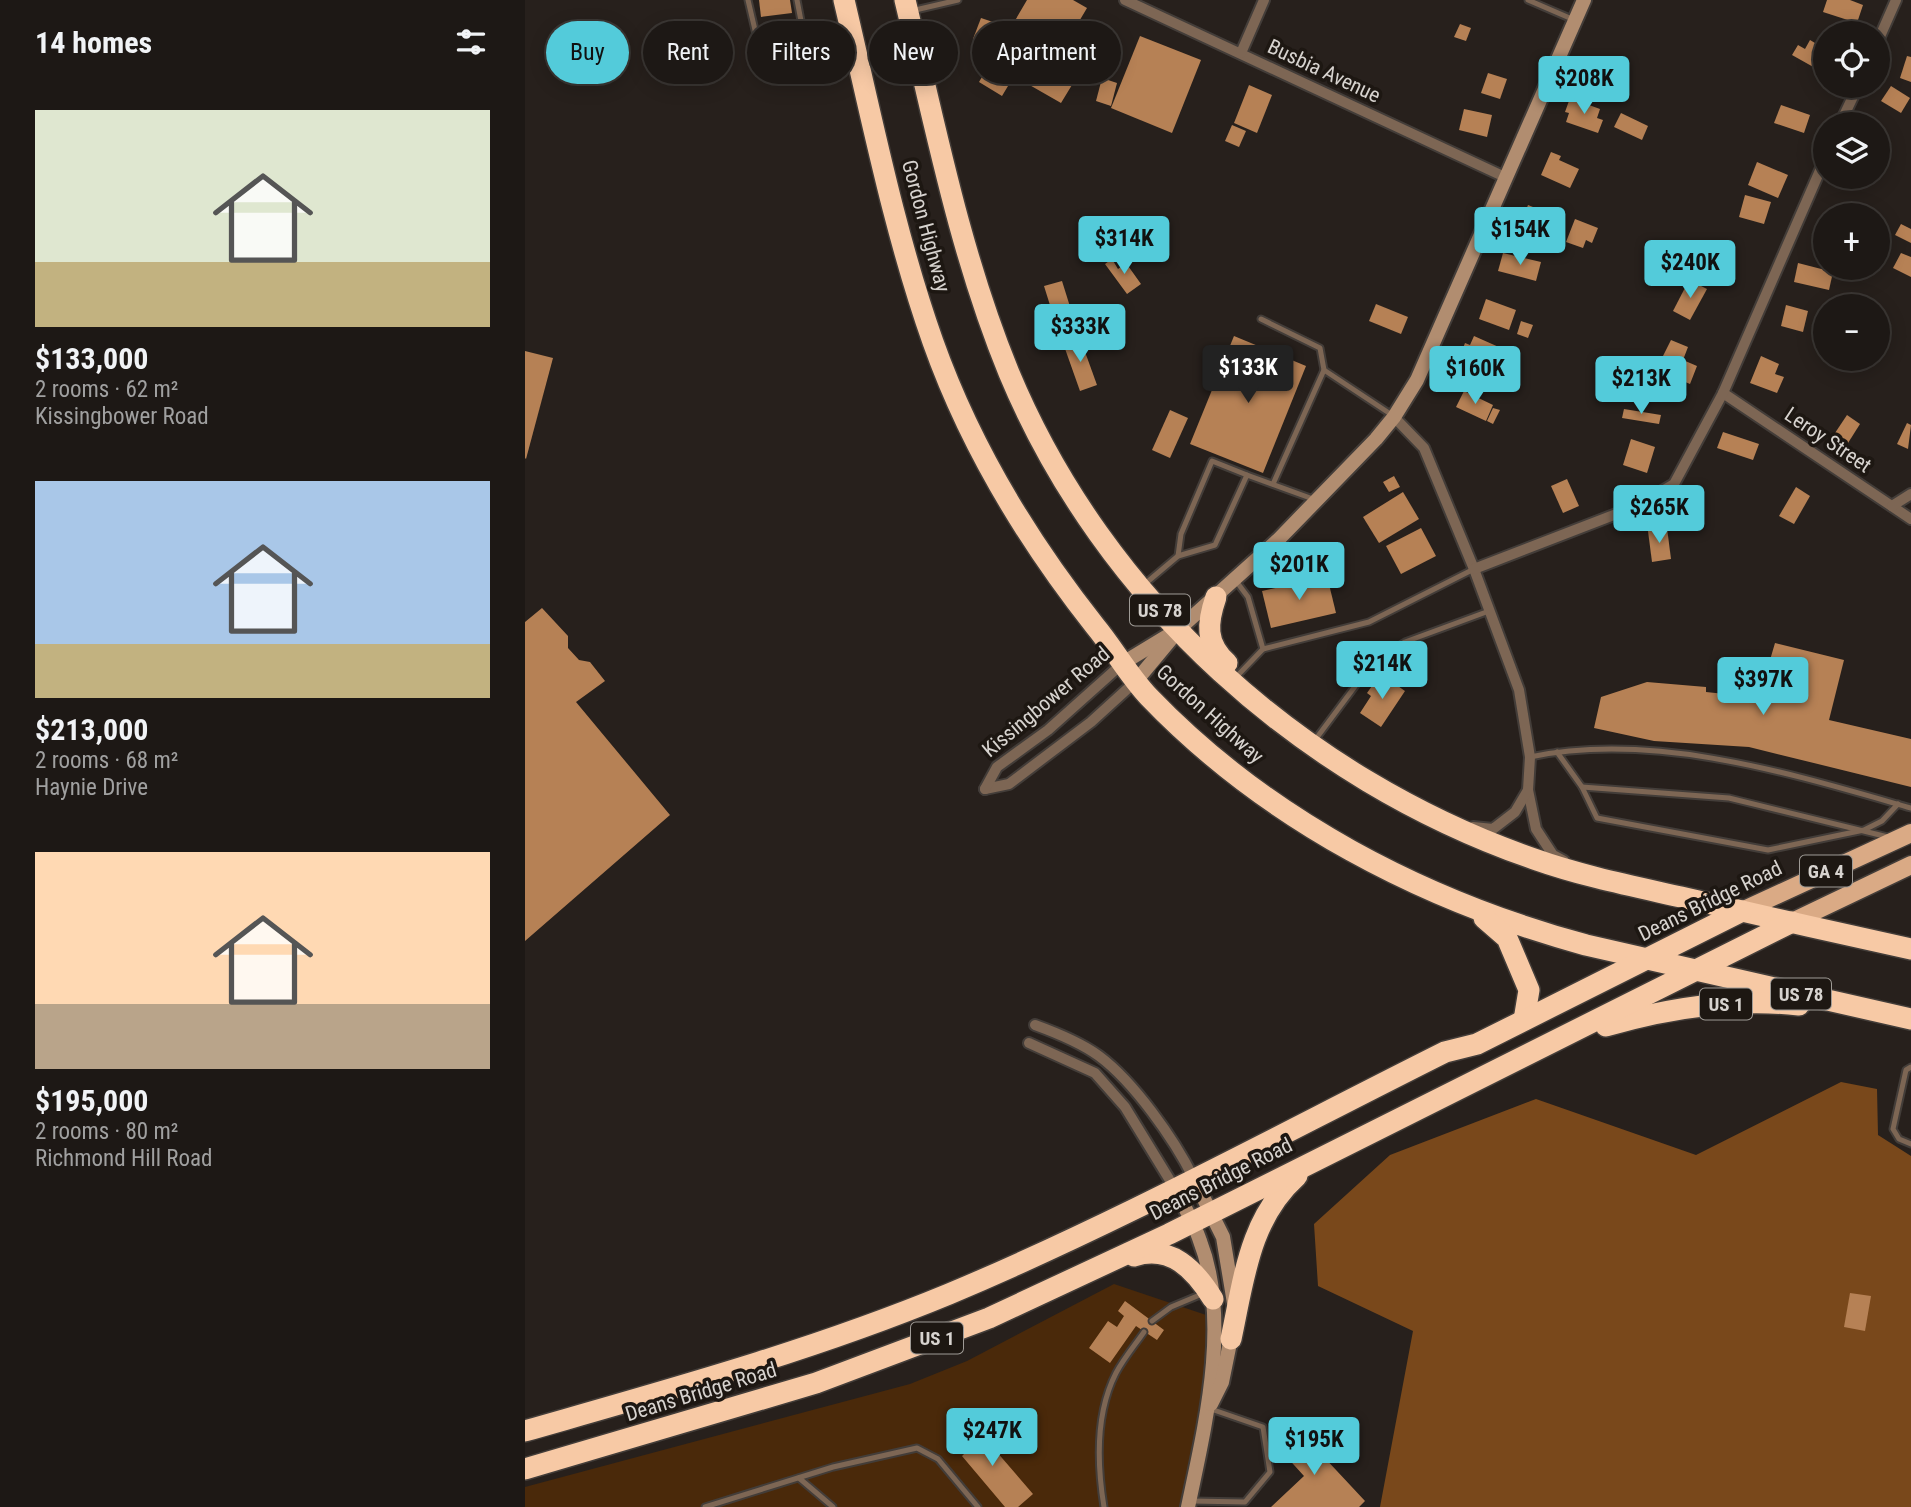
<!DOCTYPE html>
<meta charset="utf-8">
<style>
body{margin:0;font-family:"Roboto Condensed",sans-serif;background:#2a2522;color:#f1f3f6;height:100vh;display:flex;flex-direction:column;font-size:26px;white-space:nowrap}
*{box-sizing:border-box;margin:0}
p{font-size:23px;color:#a0a0a0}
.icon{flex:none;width:38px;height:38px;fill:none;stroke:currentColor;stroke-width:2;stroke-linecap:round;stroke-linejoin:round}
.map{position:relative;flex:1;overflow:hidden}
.drawer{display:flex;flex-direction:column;background:#1d1815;width:525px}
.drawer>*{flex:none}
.top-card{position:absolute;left:21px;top:21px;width:665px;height:63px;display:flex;gap:14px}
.fabs{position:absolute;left:1288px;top:21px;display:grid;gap:14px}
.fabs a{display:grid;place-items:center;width:77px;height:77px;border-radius:50%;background:#1d1815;box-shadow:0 4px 18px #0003,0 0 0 2px #3b3734;font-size:35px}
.price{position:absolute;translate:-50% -60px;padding:0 16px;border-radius:7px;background:#53cbda;color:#111;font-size:23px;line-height:46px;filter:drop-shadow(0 2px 4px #0008)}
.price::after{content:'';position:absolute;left:50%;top:42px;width:21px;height:16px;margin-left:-10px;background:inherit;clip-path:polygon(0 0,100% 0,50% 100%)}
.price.selected{background:#222;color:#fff}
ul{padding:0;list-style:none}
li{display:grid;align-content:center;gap:14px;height:371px;padding:0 35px}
li span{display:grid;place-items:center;height:217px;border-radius:0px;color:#555}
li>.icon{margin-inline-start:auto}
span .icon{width:126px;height:126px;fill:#fffc;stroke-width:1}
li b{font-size:30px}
h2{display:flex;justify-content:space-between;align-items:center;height:84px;padding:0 35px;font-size:30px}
.chip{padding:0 24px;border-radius:32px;background:#1d1815;box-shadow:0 4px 18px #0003,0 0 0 2px #3b3734;font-size:24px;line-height:63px}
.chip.selected{background:#53cbda;color:#111}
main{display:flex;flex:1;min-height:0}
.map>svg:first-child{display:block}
.green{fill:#4a290a}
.forest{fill:#79481b}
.building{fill:#b68155}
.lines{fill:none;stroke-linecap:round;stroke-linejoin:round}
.lane-casing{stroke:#433d39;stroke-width:9}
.street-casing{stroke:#433d39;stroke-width:14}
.secondary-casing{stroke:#433d39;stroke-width:18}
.primary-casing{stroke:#433d39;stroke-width:21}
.highway-casing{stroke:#433d39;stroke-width:24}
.lane{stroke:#7d6654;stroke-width:5}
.street{stroke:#7d6654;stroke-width:10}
.secondary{stroke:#b18d70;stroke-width:14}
.primary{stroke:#daaa85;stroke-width:18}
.highway{stroke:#f7c9a5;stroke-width:21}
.labels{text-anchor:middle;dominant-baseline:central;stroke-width:7;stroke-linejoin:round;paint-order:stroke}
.shield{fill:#1d1712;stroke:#9f9b96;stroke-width:2}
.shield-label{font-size:19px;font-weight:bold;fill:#d7d3cf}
.street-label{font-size:21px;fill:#d7d3cf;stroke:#1d1712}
</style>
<main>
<section class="drawer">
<h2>14 homes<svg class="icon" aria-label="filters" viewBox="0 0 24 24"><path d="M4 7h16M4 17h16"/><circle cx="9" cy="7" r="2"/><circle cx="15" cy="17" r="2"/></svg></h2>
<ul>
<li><span style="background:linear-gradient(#dfe7d0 70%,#c2b280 0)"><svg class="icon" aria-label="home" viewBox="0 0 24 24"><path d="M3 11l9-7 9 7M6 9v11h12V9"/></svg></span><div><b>$133,000</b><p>2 rooms · 62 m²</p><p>Kissingbower Road</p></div></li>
<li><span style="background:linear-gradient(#a9c7e8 75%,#c2b280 0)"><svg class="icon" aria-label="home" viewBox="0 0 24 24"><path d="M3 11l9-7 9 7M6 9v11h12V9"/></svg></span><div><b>$213,000</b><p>2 rooms · 68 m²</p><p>Haynie Drive</p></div></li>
<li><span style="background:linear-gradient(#ffd9b3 70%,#b9a48a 0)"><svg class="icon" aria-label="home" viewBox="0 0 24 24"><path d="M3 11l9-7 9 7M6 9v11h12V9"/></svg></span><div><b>$195,000</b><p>2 rooms · 80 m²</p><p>Richmond Hill Road</p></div></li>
</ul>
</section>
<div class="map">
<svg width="1386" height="1507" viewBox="0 0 1386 1507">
<rect width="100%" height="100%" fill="#27201c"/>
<!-- green -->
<path class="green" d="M589,1284L690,1318L663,1507H0V1487L385,1384L442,1361Z"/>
<!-- forest -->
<path class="forest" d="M1316,1082L1352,1089L1353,1135L1386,1156V1507H855L888,1331L793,1286L789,1224L865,1155L1011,1099L1171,1155Z"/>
<!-- building -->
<g class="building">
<path d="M234,0H265L267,13L236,17Z"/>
<path d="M502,0H548L562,8L527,67L550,80L536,103L489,76L477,96L454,82Z"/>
<path d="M1302,0H1325L1338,5L1332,23L1298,12Z"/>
<path d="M456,18L474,24L467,46L448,39Z"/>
<path d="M935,24L946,28L941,41L929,37Z"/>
<path d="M615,36L676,60L647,133L586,108Z"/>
<path d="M1285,40L1300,49L1299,73L1267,55L1273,45L1280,49Z"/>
<path d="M1382,56L1386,57V82L1375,78Z"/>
<path d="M1067,57L1089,67L1080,88L1058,79Z"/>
<path d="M963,73L982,79L975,99L956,93Z"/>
<path d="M577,78L592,83L586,106L571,101Z"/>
<path d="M724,85L747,95L732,133L709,123Z"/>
<path d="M1366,86L1385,98L1376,113L1356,101Z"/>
<path d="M1045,98L1075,109L1072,118L1078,120L1073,133L1041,122L1044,113L1040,112Z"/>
<path d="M1256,105L1285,115L1279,133L1249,123Z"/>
<path d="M939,109L967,115L962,137L934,130Z"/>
<path d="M1096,113L1123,126L1117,140L1089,127Z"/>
<path d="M707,125L721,131L714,147L700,141Z"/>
<path d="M1026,152L1036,156L1034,160L1054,169L1045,188L1016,175Z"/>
<path d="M1232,162L1263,175L1253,198L1223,185Z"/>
<path d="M1220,195L1246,202L1239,224L1214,217Z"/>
<path d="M1003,205L1028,215L1022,231L1029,234L1025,244L993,231Z"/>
<path d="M1050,219L1073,228L1067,243L1061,240L1058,248L1041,242Z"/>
<path d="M1376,224L1386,229V243L1370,235Z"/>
<path d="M978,253L1016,262L1011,281L973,271Z"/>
<path d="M1376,253L1386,257V277L1368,268Z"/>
<path d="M587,259L593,269L601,263L616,284L602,294L580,264Z"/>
<path d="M1273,263L1308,272L1304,290L1269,282Z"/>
<path d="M1164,280L1182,289L1165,320L1148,311Z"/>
<path d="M537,281L552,329L534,334L519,286Z"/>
<path d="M961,299L991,310L984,330L954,319Z"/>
<path d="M851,304L883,317L876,334L844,321Z"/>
<path d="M1261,305L1283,311L1278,332L1256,326Z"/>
<path d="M996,321L1008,325L1003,338L992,334Z"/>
<path d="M709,336L781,366L738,473L665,444Z"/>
<path d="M949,336L976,348L968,368L947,359L945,364L934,359L940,343L945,345Z"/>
<path d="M555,338L572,385L555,391L538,343Z"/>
<path d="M1146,340L1163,347L1158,360L1172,366L1165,384L1139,373L1142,367L1134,364Z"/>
<path d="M0,351L28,358L1,459L0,458Z"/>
<path d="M1236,356L1254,364L1250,374L1259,377L1252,393L1225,383Z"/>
<path d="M939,391L968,405L961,421L931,407Z"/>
<path d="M968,408L975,410L968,424L962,421Z"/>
<path d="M1099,409L1136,415L1134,424L1097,418Z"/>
<path d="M645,410L663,418L645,458L627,450Z"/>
<path d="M1322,415L1335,424L1323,443L1310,433Z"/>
<path d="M1382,423L1386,425L1383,449L1372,444Z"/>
<path d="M1198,432L1234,444L1228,460L1192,448Z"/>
<path d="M1106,439L1130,447L1122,473L1098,465Z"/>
<path d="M869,476L875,487L864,492L858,482Z"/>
<path d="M1042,479L1054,506L1038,513L1026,486Z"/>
<path d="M1271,487L1285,496L1269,524L1254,516Z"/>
<path d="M878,492L894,519L854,543L838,517Z"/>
<path d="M896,528L911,556L876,574L861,546Z"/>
<path d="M1142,528L1146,559L1127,562L1123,531Z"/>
<path d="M802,576L811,613L746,628L737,591Z"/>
<path d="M17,608L43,636V648L54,660L65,662L80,681L51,702L145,815L0,941V622Z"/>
<path d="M1250,643L1319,660L1304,720L1386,739V787L1224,747L1129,741L1069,728L1076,697L1122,682L1181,687V692L1200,694L1201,671L1230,674L1232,669L1236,670L1238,659L1245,660Z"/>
<path d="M860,677L880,691L856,727L835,713L846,696L842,693L849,683L854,686Z"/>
<path d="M1325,1293L1346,1296L1340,1331L1319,1327Z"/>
<path d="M600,1301L639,1330L632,1340L611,1326L585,1363L564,1348L583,1321L592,1327L599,1316L593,1311Z"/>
<path d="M446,1422L508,1494L493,1507H480L437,1456L442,1451L429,1436Z"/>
<path d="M769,1425L840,1501L834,1507H746L779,1476L749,1443Z"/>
</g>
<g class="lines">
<defs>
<g id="lane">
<path d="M223,0L237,60L282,52L272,0"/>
<path d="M1003,0L1047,19"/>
<path d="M386,11L433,0"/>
<path d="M736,319L795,348L799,370"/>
<path d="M748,484L799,370L867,415"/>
<path d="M653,556L656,534L687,461L722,475"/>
<path d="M711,581L723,597L738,649"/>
<path d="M621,583L653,556L690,545L722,475L788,499"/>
<path d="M714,674L738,649L844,622L949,569"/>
<path d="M790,740L849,661L880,642L964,611"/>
<path d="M1032,752L1057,787L1072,818L1243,850L1339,830L1357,821L1373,804"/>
<path d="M1005,757C1130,731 1267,774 1386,808"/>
<path d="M1057,787L1204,798L1363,837"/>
<path d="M1386,1067L1381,1070L1368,1129L1374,1139L1386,1144"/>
<path d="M627,1321L646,1307L677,1294"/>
<path d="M274,1478L308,1507"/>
<path d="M667,1501L720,1502L745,1472L738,1427L683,1408"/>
<path d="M180,1507L308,1467L392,1448L413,1459L453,1507"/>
<path d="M579,1507C572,1464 571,1412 591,1373C599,1358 610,1345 619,1332"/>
</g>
<g id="street">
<path d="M600,0L982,178"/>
<path d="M1353,41L1371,0"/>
<path d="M716,53L739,0"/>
<path d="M1315,124L1333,86"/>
<path d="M1198,393L1386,519"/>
<path d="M869,417L899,448L949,569L994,690L1005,757L1003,790L1011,829L1028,855L1039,861"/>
<path d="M1367,506L1386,494"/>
<path d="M949,569L1112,506L1149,484L1198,393L1300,159"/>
<path d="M460,789L484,784L566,722L611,681"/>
<path d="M460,789L472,767L523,730L598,663"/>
<path d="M948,827L968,829L990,812L1003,790"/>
<path d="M510,1025C532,1033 555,1042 574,1056C609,1082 649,1139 668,1177"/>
<path d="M504,1043L570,1073L600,1107L649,1187"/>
</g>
<g id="secondary">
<path d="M598,663L654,629L753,540L851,439L869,417L892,380L1059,0"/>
<path d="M611,681L646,639"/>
<path d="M668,1177L698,1237L709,1303"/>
<path d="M649,1187C658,1205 669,1222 675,1241C706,1321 680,1426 663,1507"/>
<path d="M686,1404L697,1382L707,1333"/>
</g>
<g id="primary">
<path d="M1217,911L1386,833"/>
<path d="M1267,922L1386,865"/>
</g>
<g id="highway">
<path d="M319,0C346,114 369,232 408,342C445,446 502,540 570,626C589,649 604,676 624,697C742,820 899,901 1061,945L1386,1019"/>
<path d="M380,0C410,125 435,254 484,373C579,601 778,779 1009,859C1057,876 1107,886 1156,897C1233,915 1309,932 1386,949"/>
<path d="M691,597C682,623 680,643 702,663"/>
<path d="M959,918L982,938L1004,990L999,1020"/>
<path d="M1081,1026C1143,1008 1209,998 1274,1005"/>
<path d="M609,1256C646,1244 670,1270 688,1299"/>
<path d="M706,1339C719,1279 724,1219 772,1176"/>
<path d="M0,1431C143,1390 286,1351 424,1294C593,1223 756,1134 920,1052L952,1044L1217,911"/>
<path d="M0,1469L291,1383L464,1318L644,1234L1267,922"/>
</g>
</defs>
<!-- lane casing -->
<use href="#lane" class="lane-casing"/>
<!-- street casing -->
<use href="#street" class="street-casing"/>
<!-- secondary casing -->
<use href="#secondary" class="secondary-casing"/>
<!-- primary casing -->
<use href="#primary" class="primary-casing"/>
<!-- highway casing -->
<use href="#highway" class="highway-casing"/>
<!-- lane -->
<use href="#lane" class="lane"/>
<!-- street -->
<use href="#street" class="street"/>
<!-- secondary -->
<use href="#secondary" class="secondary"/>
<!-- primary -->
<use href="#primary" class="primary"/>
<!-- highway -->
<use href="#highway" class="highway"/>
</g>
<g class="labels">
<!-- shield labels -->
<g class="shield">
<rect x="605" y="594.5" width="60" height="31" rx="5"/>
<rect x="1275" y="855.5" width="52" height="31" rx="5"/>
<rect x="1246" y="978.5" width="60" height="31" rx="5"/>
<rect x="1175" y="988.5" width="52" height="31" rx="5"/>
<rect x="386" y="1322.5" width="52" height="31" rx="5"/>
</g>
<g class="shield-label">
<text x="635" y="610">US 78</text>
<text x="1301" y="871">GA 4</text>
<text x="1276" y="994">US 78</text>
<text x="1201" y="1004">US 1</text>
<text x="412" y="1338">US 1</text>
</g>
<!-- street labels -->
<g class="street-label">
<text transform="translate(799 71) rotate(25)">Busbia Avenue</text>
<text transform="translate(401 226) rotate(75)">Gordon Highway</text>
<text transform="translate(1303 440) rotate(34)">Leroy Street</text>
<text transform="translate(521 702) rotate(-40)">Kissingbower Road</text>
<text transform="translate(685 714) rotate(42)">Gordon Highway</text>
<text transform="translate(1185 901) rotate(-26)">Deans Bridge Road</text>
<text transform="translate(696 1179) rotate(-27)">Deans Bridge Road</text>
<text transform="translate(176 1392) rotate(-17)">Deans Bridge Road</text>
</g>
</g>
</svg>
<div class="fabs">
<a><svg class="icon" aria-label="locate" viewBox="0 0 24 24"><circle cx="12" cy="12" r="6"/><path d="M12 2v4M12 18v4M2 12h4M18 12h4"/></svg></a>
<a><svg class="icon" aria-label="layers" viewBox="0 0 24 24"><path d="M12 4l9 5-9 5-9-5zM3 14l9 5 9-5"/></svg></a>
<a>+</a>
<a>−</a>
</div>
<b class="price" style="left:1059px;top:116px">$208K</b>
<b class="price" style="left:995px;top:267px">$154K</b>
<b class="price" style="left:599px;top:276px">$314K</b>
<b class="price" style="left:1165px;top:300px">$240K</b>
<b class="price" style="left:555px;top:364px">$333K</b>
<b class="price selected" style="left:723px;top:405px">$133K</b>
<b class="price" style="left:950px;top:406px">$160K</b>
<b class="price" style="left:1116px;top:416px">$213K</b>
<b class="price" style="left:1134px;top:545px">$265K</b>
<b class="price" style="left:774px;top:602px">$201K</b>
<b class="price" style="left:857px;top:701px">$214K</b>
<b class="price" style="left:1238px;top:717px">$397K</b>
<b class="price" style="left:467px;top:1468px">$247K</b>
<b class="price" style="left:789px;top:1477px">$195K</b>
<div class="top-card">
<a class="chip selected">Buy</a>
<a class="chip">Rent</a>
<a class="chip">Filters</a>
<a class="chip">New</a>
<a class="chip">Apartment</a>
</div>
</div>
</main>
